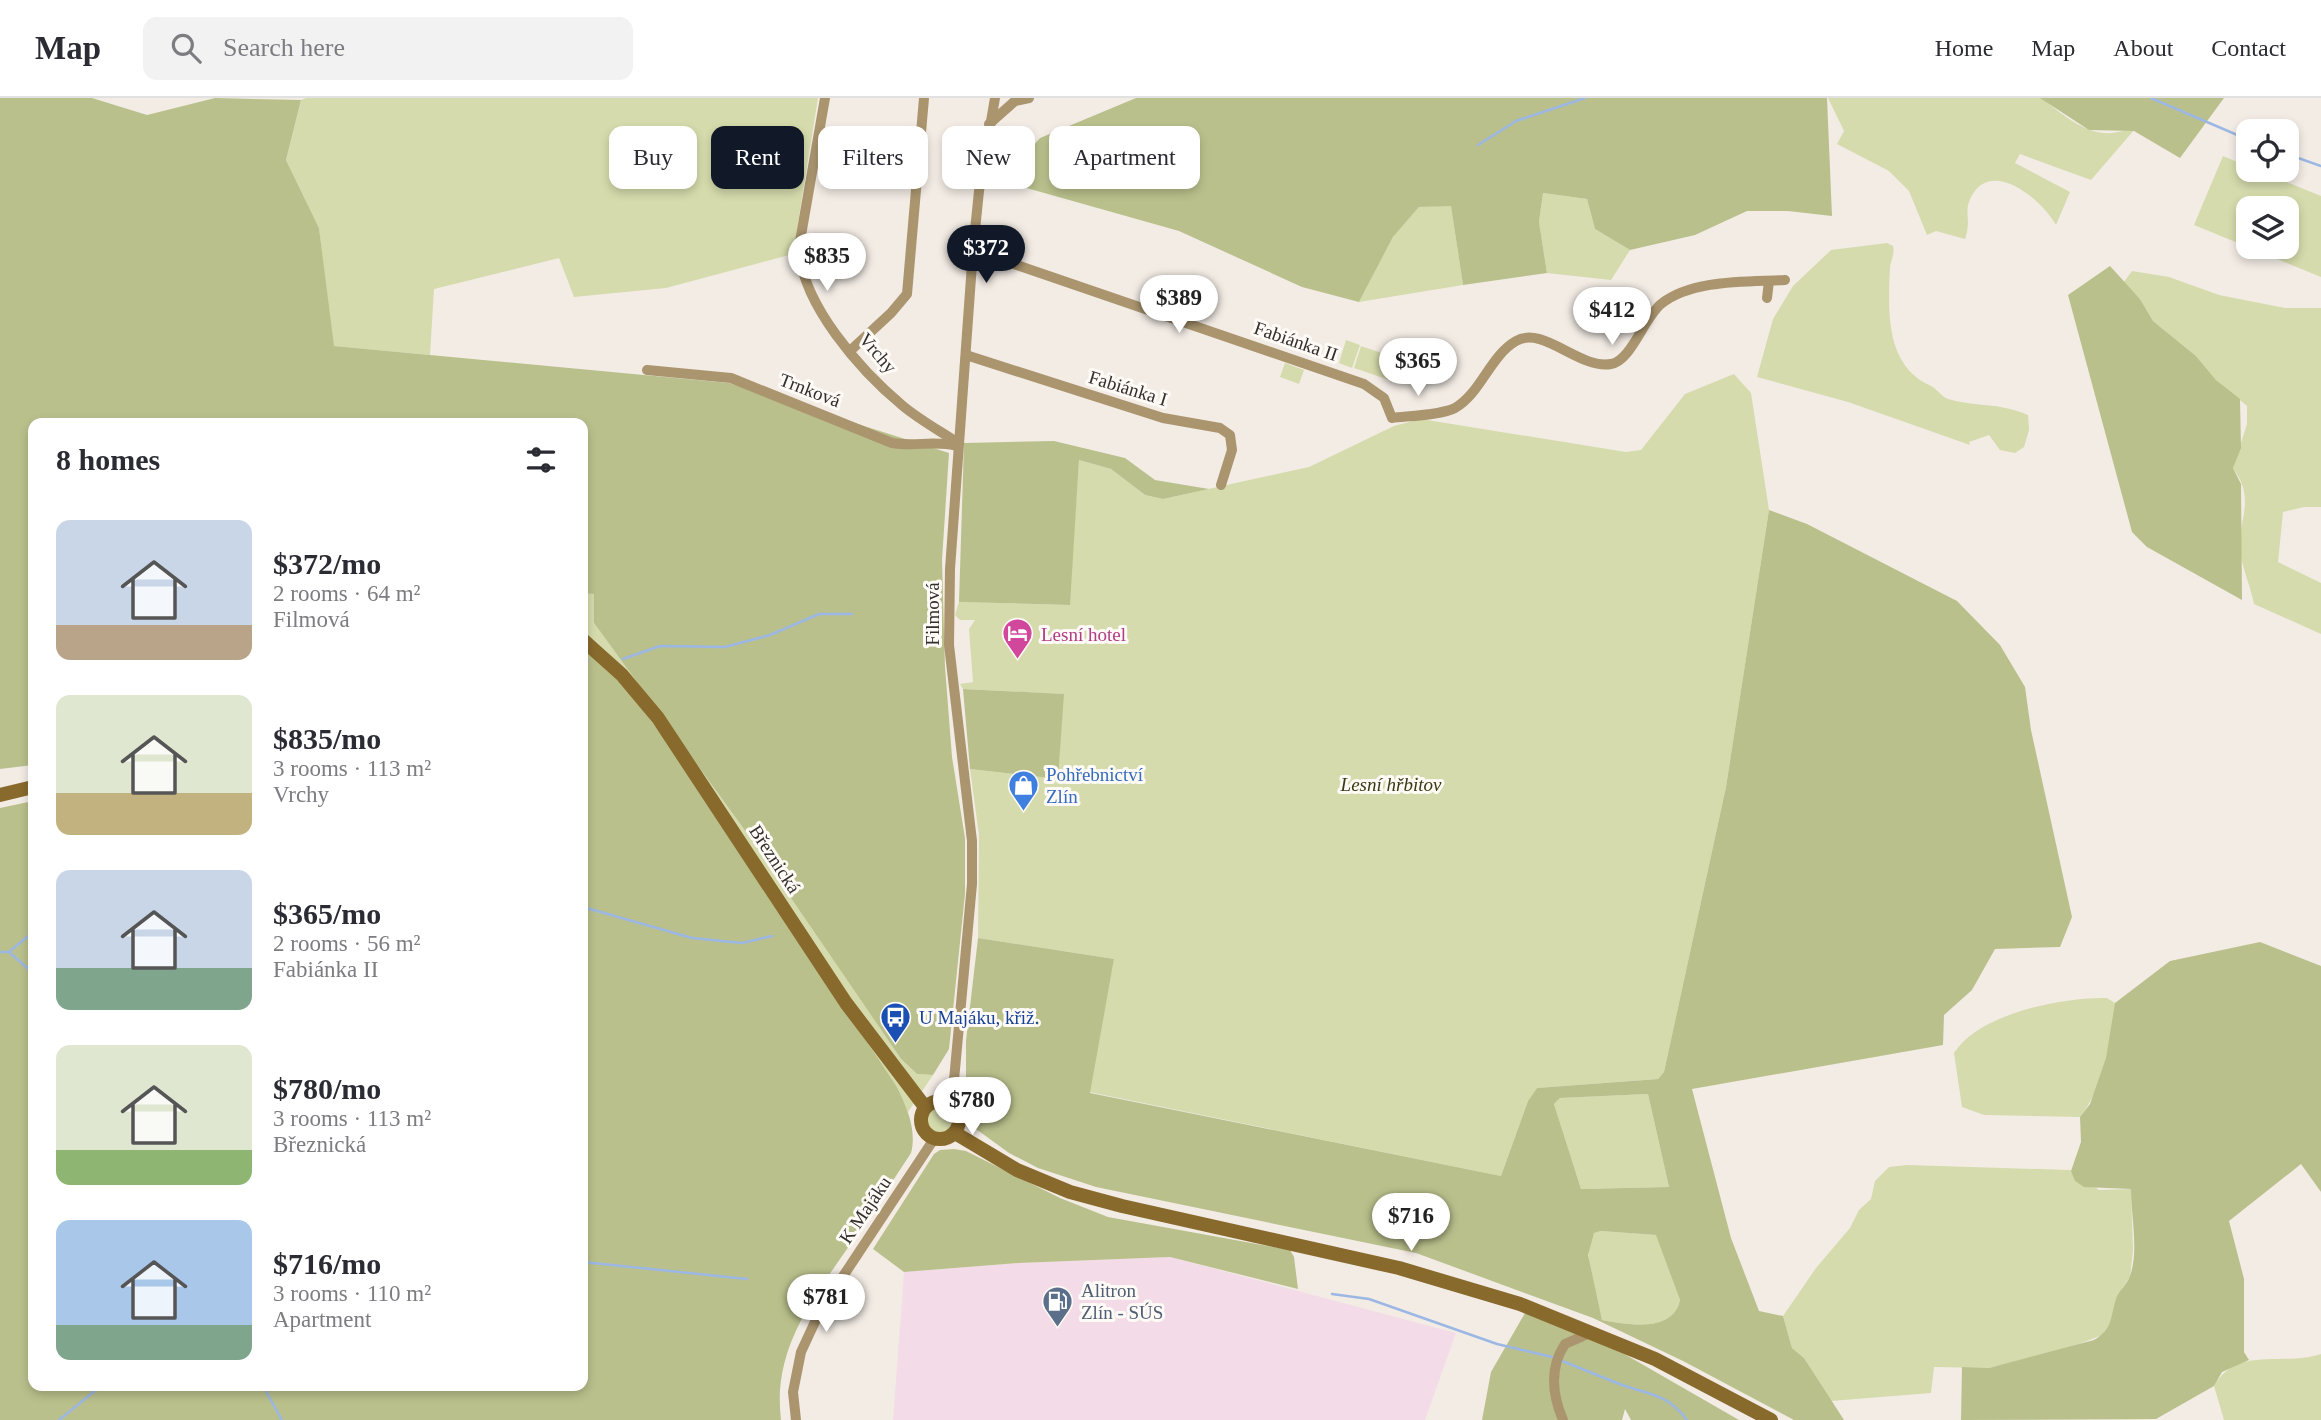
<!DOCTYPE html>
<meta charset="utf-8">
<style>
body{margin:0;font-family:Georgia,serif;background:#f2f2f3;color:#2b2b33;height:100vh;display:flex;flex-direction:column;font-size:26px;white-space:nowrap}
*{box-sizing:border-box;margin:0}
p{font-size:23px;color:#7c7c81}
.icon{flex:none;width:38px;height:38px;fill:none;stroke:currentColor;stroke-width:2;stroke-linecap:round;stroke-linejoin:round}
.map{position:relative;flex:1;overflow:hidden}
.sheet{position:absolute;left:28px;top:320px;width:560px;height:973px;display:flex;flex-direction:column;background:#fff;border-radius:14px;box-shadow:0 4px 10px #0003}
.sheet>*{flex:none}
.banner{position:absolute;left:609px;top:28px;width:665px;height:63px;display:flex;gap:14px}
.buttons{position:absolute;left:2236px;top:21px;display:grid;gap:14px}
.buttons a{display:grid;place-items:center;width:63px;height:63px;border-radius:14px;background:#fff;box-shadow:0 4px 10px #0003;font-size:35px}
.price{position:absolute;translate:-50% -60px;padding:0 16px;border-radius:24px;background:#fff;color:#222;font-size:23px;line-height:46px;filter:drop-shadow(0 2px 4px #0008)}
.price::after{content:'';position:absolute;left:50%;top:42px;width:21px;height:16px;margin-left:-10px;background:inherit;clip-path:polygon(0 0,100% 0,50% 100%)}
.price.selected{background:#111827;color:#fff}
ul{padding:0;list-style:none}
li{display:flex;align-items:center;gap:21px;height:175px;padding:0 28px}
li span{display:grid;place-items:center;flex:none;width:196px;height:140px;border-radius:14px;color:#555}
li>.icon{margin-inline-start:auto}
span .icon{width:84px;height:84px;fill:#fffc;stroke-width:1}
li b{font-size:30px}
h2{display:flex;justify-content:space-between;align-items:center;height:84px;padding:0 28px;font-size:30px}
.chip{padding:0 24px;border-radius:14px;background:#fff;box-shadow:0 4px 10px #0003;font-size:24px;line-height:63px}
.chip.selected{background:#111827;color:#fff}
header{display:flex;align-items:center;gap:42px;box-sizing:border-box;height:98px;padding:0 35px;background:#fff;border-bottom:2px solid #e1e1e2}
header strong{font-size:33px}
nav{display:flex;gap:38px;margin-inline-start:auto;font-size:24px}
.search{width:490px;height:63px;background:#f2f2f3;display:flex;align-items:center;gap:18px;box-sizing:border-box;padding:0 24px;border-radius:14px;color:#7c7c81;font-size:26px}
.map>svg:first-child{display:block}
.industrial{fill:#f3dce8}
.green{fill:#d5dbac;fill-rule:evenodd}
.forest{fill:#bac08c;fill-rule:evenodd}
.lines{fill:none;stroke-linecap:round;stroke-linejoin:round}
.stream{stroke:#9cb7e3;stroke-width:2.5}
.street{stroke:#aa956f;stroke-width:10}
.secondary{stroke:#896a2d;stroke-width:14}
.labels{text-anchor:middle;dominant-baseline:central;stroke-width:6;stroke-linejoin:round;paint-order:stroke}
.street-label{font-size:19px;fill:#312e2c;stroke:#fefaf6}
.hotel-label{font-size:19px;fill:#b23c85;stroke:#fefaf6;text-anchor:start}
.shop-label{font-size:19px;fill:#366cbe;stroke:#fefaf6;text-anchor:start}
.park-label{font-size:19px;font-style:italic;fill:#373a12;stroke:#fefaf6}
.transit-label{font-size:19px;fill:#164399;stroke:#fefaf6;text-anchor:start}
.service-label{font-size:19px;fill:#4e5e75;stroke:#fefaf6;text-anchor:start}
</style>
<header>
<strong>Map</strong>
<div class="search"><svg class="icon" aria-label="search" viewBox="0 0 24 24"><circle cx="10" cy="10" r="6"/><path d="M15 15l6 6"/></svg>Search here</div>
<nav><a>Home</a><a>Map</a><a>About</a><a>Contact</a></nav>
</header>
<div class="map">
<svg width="2321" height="1322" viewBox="0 0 2321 1322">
<rect width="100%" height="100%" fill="#f3ece5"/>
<!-- industrial -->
<path class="industrial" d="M1170,1159L1456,1235L1425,1322H893L904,1174L1019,1165Z"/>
<!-- green -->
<g class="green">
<path d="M306,0H818L793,156L666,190L574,199L559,160L434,191L430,257L333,248L319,130L286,62L301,2Z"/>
<path d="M1828,0H2042C2060,15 2087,38 2112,35C2120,34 2127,32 2135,31L2091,82L2020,56L2015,65L2070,94L2056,127C2042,101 1987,56 1969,104C1965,114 1971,125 1965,141L1936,133L1927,137L1909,93L1889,73L1837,46L1844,33Z"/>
<path d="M2223,58L2249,69V72H2257L2321,98V179L2194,127ZM2249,110H2287V149H2249Z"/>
<path d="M1543,95L1587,101L1595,131L1630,152L1611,182L1547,175L1539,124Z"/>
<path d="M1451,107L1463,187L1359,204L1393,139L1419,109Z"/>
<path d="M1887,145L1893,148C1895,156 1891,162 1890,169C1888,213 1885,268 1931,288C1937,291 1941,298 1948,301C1974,309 1999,304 2028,317L2029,332L2024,349L2015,355L2000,352L1989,337L1969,344L1970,347L1848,304L1757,279L1773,221L1793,188L1831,152Z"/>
<path d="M2132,173L2169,179L2219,197L2285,210H2321V409H2304L2283,414L2278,464L2321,485V536L2254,506C2251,489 2243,473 2241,457C2235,425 2258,404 2233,370L2247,326V308L2216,282L2196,258L2153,223L2140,201L2124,184Z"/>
<path d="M1346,242L1360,247L1352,270L1339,265Z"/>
<path d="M1361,248L1406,263L1398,285L1354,270Z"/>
<path d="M1285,265L1304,272L1299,286L1280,279Z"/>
<path d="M1734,276L1751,295L1769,412L1726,689L1664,974L1658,981L1537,990L1528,1003L1501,1078L1089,994L1114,861L978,840L979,737L970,671L1058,681L1063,596L963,591L960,586L973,584L969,531L975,522H960L955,517L959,504L1069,507L1079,362L1111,371L1145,397L1163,401L1309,369L1394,328L1421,321L1626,354L1641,352L1685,296Z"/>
<path d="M583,495H594V525L741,727L901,961L917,976L933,977L908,1014L897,989L769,799L583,551Z"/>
<path d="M2107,900L2115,905C2116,941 2102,990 2080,1019L1984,1017L1962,1009L1954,955C1979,915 2064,899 2107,900Z"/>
<path d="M1648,996L1669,1089L1581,1091L1554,1006L1560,1000Z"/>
<circle cx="940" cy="1023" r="13"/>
<path d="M1907,1067L2070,1072L2099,1092L2131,1091L2133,1152L2130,1179L2118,1196L2113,1222L2105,1236L2063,1252L1989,1270L1934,1269L1931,1295L1831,1303L1804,1260L1792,1250L1783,1218L1816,1170L1850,1130L1859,1112L1871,1101L1875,1083L1889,1069Z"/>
<path d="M1601,1133L1657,1137L1680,1202C1673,1236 1626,1226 1602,1222L1589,1169L1588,1149L1594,1135Z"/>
<path d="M2321,1256V1322H2224L2214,1288C2238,1247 2282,1269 2321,1256Z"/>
</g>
<!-- forest -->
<g class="forest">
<path d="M0,0H92L147,17L215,0L301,2L286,62L319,130L334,248L729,285L949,355L942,462L945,569L952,659L965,740V796L949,951L933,977L917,976L901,961L741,727L594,525V496L583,495V326H33V667L0,671Z"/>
<path d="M1136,0H1827L1832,118L1788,113H1747L1695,137L1630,152L1595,131L1587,101L1543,95L1539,124L1547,175L1463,187L1451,108L1419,109L1393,139L1359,204L1302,189L1179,133L1002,83L1040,40Z"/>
<path d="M2040,0H2224L2180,60L2134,33L2089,32Z"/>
<path d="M2110,168L2140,201L2153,223L2196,258L2216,282L2240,301L2241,350L2233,370L2241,386L2242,502L2147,449L2132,434L2068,197Z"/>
<path d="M1054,343L1125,360L1155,382L1209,391L1163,401L1145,397L1111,371L1079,362L1070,507L959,504L964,345Z"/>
<path d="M1769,412L1807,426L1957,503L2000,547L2025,589L2031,632L2072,819L2060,849L1995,851L1972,892L1944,917L1943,947L1692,991L1731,1140L1759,1213L1783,1218L1792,1250L1804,1260L1844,1322H1794L1683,1263L1593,1220L1416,1155L1096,1089L1038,1070L1009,1055L976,1031L966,993V943L978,840L1114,861L1090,995L1501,1078L1528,1003L1537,990L1658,981L1664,974L1726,689ZM1648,996L1669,1089L1581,1091L1554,1006L1560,1000ZM1601,1133L1656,1137L1680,1202C1673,1236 1625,1226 1602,1222L1588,1157L1594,1135Z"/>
<path d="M583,551L628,592L682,664L897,989C907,1010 917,1032 911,1055C892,1084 873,1113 854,1141C815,1198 772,1249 781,1322H0V710L33,703V1288H583Z"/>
<path d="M963,591L1064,596L1058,681L970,671Z"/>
<path d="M2260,844L2321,868V1094L2301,1066L2229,1123L2244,1181V1254L2249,1262L2222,1274L2214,1288L2156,1321L1961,1322L1962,1269L1989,1270L2094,1242C2113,1231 2110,1220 2116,1201C2118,1193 2127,1187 2130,1178C2139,1153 2131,1118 2131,1091L2084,1089L2075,1083L2071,1073L2081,1044L2080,1019L2090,1006L2106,960L2115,905L2170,863Z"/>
<path d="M954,1051L966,1053L1060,1100L1108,1119L1290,1152L1294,1159L1298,1191L1170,1159L1019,1165L904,1174L873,1151L934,1056L940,1052Z"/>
<path d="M1525,1215L1600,1242L1739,1322H1631L1625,1311L1622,1322H1482L1491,1274Z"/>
</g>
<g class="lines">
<!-- stream -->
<g class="stream">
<path d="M2151,0L2249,42"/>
<path d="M1478,47L1516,23L1585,0"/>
<path d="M2287,56L2321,68"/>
<path d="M623,561L660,548L725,549L770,537L819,516H852"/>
<path d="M583,563H588"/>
<path d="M583,809L692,840L742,845L772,838"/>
<path d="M0,854H9L33,834"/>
<path d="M9,854L33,875"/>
<path d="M583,1164L747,1181"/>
<path d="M1332,1196L1369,1201L1497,1246L1552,1259"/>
<path d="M1562,1263C1580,1270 1599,1278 1617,1285C1647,1297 1666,1294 1687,1322"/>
<path d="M263,1288L282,1322"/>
<path d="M59,1322L101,1288"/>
</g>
<!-- street -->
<g class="street">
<path d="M825,0L799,149C801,206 861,273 903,308C920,322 940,333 958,345"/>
<path d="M989,26L1015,3L1029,0"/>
<path d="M973,152L1364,286L1384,300L1392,320C1408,318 1442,317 1455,310C1481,295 1490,258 1516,243C1543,227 1580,272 1611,266C1631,263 1644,220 1661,206C1692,181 1748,184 1785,182"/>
<path d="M1767,200L1769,183"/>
<path d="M851,252L891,215L907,196L924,0"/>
<path d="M966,257L1163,320L1220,330L1230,337L1232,352L1221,387"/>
<path d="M647,272L731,280L892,345C914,349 935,342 957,348"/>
<path d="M948,1004L954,982L972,786V743L949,547L950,471L973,152L979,93L995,0"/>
<path d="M796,1322L793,1294L801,1254L820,1213L934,1041"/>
<path d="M1563,1322C1552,1296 1549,1270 1565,1246L1590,1235"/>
</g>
<!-- secondary -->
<g class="secondary">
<path d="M583,542L622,577L658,620L846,905L925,1009"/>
<path d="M0,697L33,689"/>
<circle cx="940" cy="1022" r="19"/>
<path d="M955,1035L1017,1072L1070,1094L1122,1108L1399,1170L1520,1206L1655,1261L1771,1322"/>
</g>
</g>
<!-- icons -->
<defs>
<symbol id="hotel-pin" viewBox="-11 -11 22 30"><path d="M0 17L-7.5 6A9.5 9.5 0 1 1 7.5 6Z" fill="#d1479c" stroke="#fefaf6"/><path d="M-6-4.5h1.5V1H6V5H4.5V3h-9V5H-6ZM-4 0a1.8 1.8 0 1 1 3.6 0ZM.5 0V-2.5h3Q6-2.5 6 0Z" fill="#fff"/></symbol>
<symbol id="shop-pin" viewBox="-11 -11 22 30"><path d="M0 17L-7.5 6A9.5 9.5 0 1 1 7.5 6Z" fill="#3f7fe0" stroke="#fefaf6"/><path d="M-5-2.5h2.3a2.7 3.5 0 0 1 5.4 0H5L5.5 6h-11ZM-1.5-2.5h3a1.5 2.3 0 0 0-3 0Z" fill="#fff"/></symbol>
<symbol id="bus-pin" viewBox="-11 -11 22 30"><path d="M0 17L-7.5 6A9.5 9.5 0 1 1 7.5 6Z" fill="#1a4fb4" stroke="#fefaf6"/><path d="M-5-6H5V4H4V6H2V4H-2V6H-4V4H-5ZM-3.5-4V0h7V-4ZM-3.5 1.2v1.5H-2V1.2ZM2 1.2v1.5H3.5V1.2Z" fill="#fff"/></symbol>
<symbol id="fuel-pin" viewBox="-11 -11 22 30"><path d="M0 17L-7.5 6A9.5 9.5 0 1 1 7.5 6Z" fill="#5c6f8a" stroke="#fefaf6"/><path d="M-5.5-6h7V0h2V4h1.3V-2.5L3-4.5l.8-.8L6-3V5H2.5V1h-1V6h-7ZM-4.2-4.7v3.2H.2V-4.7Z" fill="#fff"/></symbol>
</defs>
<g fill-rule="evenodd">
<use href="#hotel-pin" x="1000" y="518" width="35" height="47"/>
<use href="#shop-pin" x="1006" y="670" width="35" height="47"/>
<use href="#bus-pin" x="878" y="902" width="35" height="47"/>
<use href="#fuel-pin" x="1040" y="1186" width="35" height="47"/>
</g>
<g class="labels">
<!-- street labels -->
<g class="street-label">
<text transform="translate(1296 243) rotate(19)">Fabiánka II</text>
<text transform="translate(878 255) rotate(49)">Vrchy</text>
<text transform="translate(1128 290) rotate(17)">Fabiánka I</text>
<text transform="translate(810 292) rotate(21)">Trnková</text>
<text transform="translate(932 516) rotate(-90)">Filmová</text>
<text transform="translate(775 761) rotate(57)">Březnická</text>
<text transform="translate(865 1112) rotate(-56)">K Majáku</text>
</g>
<!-- hotel labels -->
<g class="hotel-label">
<text x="1041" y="536">Lesní hotel</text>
</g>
<!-- shop labels -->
<g class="shop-label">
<text x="1046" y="676">Pohřebnictví<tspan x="1046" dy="22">Zlín</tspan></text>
</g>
<!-- park labels -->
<g class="park-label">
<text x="1391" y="686">Lesní hřbitov</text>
</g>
<!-- transit labels -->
<g class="transit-label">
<text x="919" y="919">U Majáku, křiž.</text>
</g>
<!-- service labels -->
<g class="service-label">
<text x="1081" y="1192">Alitron<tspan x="1081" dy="22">Zlín - SÚS</tspan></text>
</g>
</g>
</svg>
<div class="buttons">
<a><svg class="icon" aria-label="locate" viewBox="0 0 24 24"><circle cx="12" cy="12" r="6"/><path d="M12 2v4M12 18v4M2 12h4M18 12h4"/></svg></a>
<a><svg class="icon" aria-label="layers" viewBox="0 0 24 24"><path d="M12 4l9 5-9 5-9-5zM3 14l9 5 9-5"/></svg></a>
</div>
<b class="price selected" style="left:986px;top:187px">$372</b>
<b class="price" style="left:827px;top:195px">$835</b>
<b class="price" style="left:1179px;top:237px">$389</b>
<b class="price" style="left:1612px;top:249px">$412</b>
<b class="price" style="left:1418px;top:300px">$365</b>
<b class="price" style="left:972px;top:1039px">$780</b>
<b class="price" style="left:1411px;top:1155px">$716</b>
<b class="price" style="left:826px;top:1236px">$781</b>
<div class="banner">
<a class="chip">Buy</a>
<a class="chip selected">Rent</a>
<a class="chip">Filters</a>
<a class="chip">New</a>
<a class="chip">Apartment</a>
</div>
<section class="sheet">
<h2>8 homes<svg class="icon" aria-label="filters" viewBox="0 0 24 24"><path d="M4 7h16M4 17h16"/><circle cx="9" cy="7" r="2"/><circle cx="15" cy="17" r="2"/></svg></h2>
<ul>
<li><span style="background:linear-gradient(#c9d6e8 75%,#b9a48a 0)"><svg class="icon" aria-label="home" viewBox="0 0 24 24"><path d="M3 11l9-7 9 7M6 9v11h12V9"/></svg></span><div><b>$372/mo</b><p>2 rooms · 64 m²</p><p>Filmová</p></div></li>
<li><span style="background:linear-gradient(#dfe7d0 70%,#c2b280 0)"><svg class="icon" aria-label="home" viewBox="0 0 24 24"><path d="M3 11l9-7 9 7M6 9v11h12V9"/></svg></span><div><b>$835/mo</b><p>3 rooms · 113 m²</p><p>Vrchy</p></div></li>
<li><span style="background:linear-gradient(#c9d6e8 70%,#7fa58c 0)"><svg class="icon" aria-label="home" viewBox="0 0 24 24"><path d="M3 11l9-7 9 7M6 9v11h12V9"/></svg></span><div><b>$365/mo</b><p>2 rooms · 56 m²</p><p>Fabiánka II</p></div></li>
<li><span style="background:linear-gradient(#dfe7d0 75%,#8fb573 0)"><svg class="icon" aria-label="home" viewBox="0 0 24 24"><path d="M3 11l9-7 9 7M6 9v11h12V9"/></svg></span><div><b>$780/mo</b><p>3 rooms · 113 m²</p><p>Březnická</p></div></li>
<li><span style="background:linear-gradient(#a9c7e8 75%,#7fa58c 0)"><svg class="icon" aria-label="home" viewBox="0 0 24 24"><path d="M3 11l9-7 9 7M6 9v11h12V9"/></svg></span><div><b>$716/mo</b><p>3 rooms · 110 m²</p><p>Apartment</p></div></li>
</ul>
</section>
</div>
